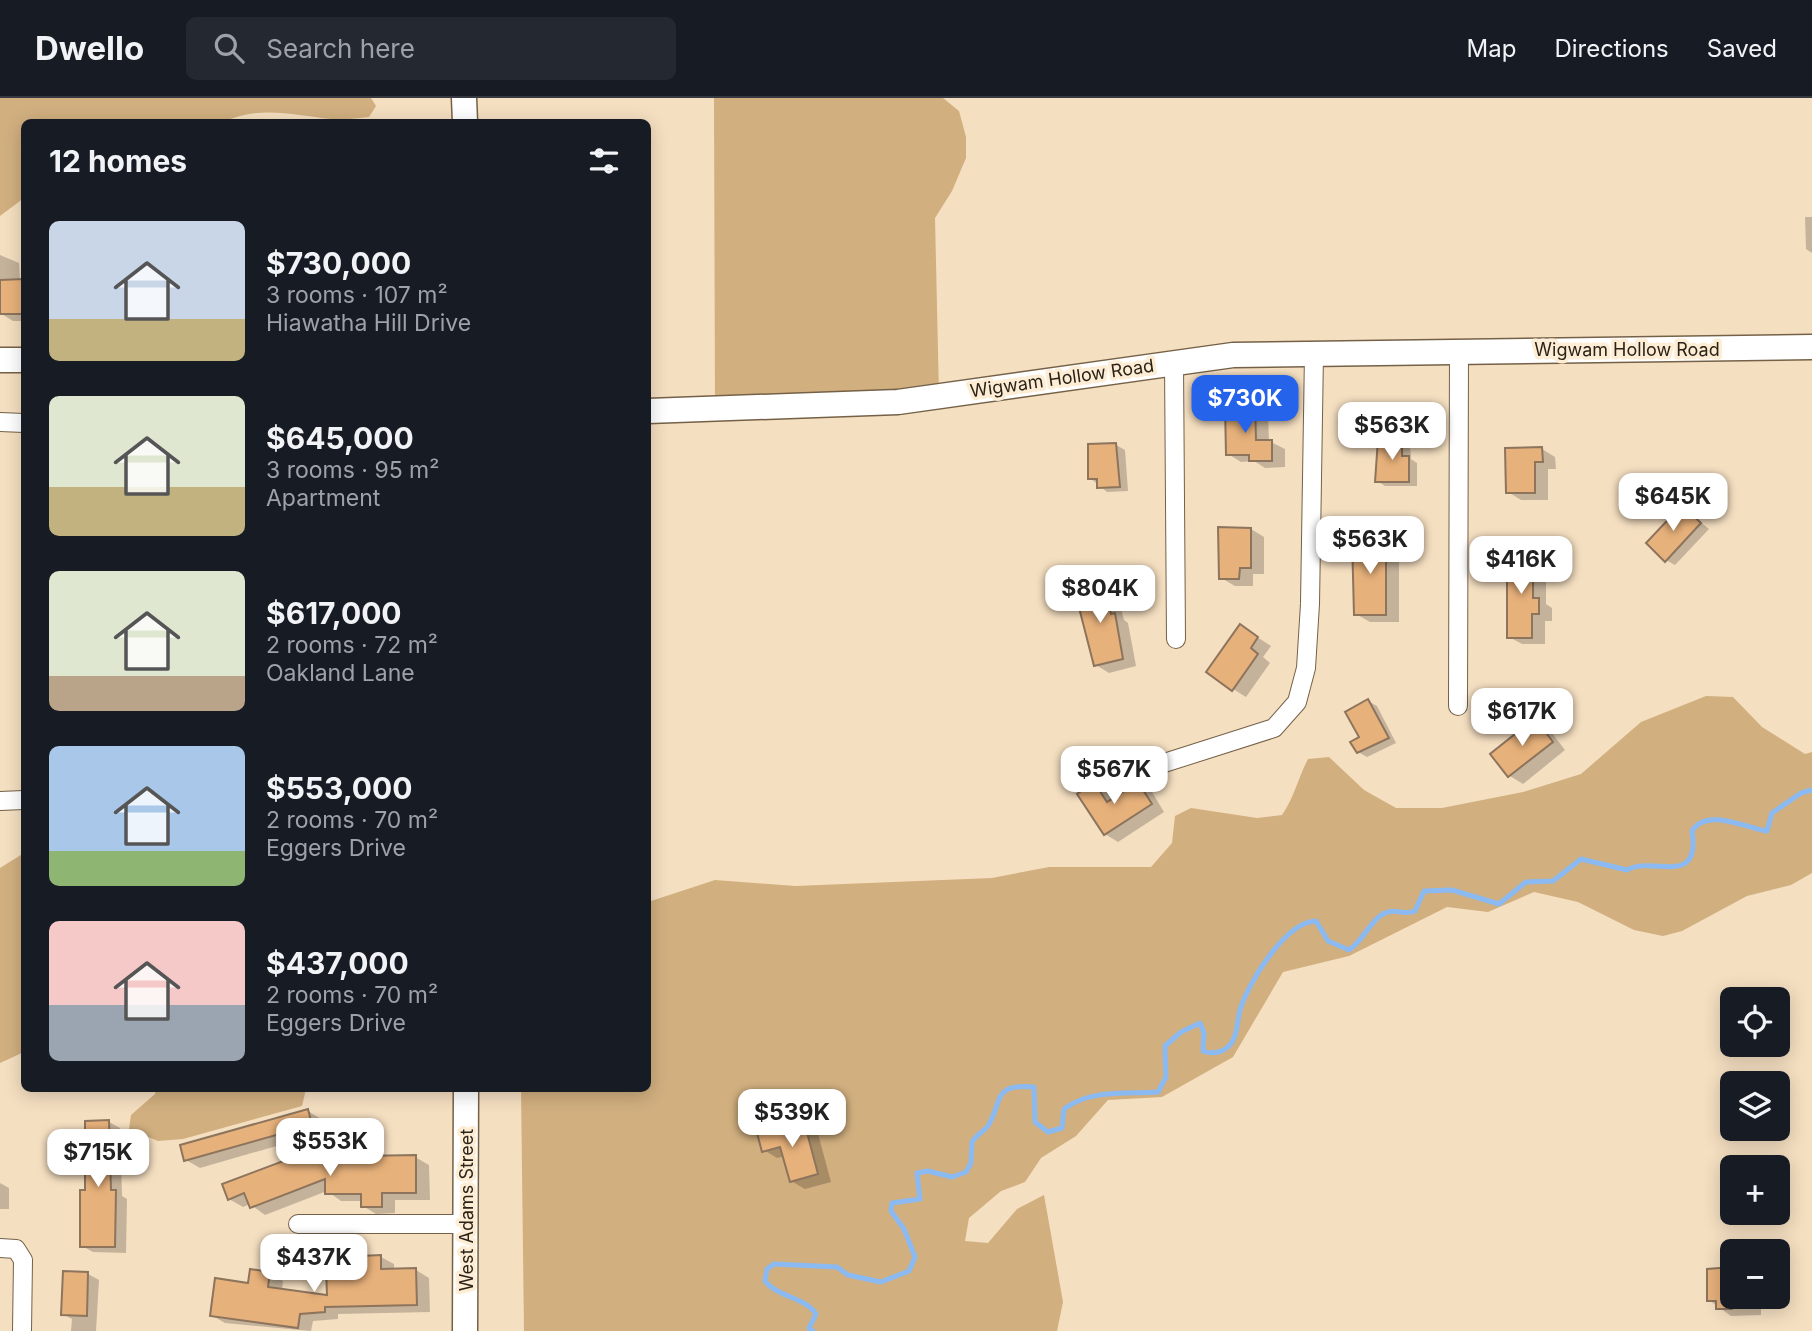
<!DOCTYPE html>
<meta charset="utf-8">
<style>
body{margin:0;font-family:Inter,sans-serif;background:#242831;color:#f1f3f6;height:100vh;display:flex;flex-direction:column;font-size:26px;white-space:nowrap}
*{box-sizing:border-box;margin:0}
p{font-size:23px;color:#9ea1a6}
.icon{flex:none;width:38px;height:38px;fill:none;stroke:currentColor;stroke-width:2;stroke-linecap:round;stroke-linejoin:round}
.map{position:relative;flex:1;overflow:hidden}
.side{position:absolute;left:21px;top:21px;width:630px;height:973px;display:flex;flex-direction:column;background:#171b24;border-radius:10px;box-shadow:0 4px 18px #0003}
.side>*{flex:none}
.buttons{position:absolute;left:1720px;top:889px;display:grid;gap:14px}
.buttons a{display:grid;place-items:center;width:70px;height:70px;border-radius:10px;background:#171b24;box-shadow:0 4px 18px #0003;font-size:35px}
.price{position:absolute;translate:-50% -60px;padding:0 16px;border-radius:14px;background:#fff;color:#222;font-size:23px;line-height:46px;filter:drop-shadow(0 2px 4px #0008)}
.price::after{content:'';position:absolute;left:50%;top:42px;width:21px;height:16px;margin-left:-10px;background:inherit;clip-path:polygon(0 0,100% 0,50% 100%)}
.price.on{background:#2563eb;color:#fff}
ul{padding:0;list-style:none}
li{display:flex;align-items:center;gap:21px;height:175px;padding:0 28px}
li span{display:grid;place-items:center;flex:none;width:196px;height:140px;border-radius:10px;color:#555}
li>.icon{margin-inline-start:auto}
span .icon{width:84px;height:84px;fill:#fffc;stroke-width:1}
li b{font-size:30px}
h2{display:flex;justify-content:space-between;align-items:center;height:84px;padding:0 28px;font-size:30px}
header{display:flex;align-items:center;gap:42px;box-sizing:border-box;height:98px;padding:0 35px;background:#171b24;border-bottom:2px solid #363941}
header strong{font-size:33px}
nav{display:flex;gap:38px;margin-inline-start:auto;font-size:24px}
.search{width:490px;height:63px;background:#242831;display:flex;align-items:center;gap:18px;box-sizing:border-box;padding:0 24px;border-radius:10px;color:#9ea1a6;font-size:26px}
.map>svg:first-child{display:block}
.green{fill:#d1af7f}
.shadow{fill:#0003}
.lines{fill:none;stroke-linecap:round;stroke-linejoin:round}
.stream{stroke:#8abaf1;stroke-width:5}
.building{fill:#e7b17b;stroke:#8d745d;stroke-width:2}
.street-casing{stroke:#746147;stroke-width:20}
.secondary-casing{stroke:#746147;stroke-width:27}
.street{stroke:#fff;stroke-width:18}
.secondary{stroke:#fff;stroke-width:24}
.labels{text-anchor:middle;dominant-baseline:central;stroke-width:7;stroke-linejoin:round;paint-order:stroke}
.street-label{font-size:18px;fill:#2b2318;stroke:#feedd5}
</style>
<header>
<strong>Dwello</strong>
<div class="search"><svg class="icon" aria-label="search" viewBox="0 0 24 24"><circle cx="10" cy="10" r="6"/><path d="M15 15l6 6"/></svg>Search here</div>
<nav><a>Map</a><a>Directions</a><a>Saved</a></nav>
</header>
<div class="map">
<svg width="1812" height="1233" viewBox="0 0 1812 1233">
<rect width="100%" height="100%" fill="#f5dfc1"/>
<!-- green -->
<g class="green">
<path d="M0,0H371L376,8L369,19C357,20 343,23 331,21C295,17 258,7 224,24H24V100L0,118Z"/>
<path d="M714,0H943L959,13L966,39V60L952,93L935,120L939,298L715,310Z"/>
<path d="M1706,598L1733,599L1762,629L1805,656L1812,654V775L1791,787L1747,798L1682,833L1663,838L1634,832L1578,804L1534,794L1488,814L1447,809L1349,858L1283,874L1233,959L1162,999L1108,1002L1076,1038L1041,1060L1025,1084L1001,1093L969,1120L965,1143L988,1145L1017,1111L1044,1097L1063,1204L1057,1233H524L521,991L648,990V804L715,782L795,788L992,780L1049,769H1151L1172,745L1175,718L1191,710L1257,720L1282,717C1294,700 1298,680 1308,661L1329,659L1364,692L1396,710H1442L1523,694L1581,676L1641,624Z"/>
<path d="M24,755V954L0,965V770Z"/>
<path d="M156,991V990L306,991L302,1008L183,1041L158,1043L129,1031L131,1017L155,996Z"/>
</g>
<!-- shadow -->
<g class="shadow">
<path d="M1805,119H1812V155L1806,151Z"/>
<path d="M0,157L19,165L20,183L24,184V223H13L0,215Z"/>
<path d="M1255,309L1268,317L1269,343L1285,351V369L1265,370L1254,363L1241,364L1228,356Z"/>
<path d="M1402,342L1410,347L1411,361L1417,365V388H1385L1377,383Z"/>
<path d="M1116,347L1125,352L1128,393L1107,394L1090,380Z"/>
<path d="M1542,351L1555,359L1556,371H1548V402H1521L1508,394Z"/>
<path d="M1682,409L1709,431L1675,467L1666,462Z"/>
<path d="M1251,431L1264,439V476H1253V488H1235L1221,480Z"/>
<path d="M1386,441L1399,449V524H1370L1356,516Z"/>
<path d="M1532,458L1546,466V506L1552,510V523H1545V546H1522L1509,539Z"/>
<path d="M1104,488L1117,496L1124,522L1128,525L1136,568L1109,575L1096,567Z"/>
<path d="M1240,528L1271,548L1263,559L1270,565L1246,599L1233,591Z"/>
<path d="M1368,603L1377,608L1396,645L1367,659L1358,654Z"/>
<path d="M1535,622L1548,630L1565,652L1523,686L1510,678Z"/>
<path d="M1138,686L1152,694L1164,714L1118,744L1105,736L1094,687L1108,694L1113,702Z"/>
<path d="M308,1013L321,1021L325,1034L200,1070L186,1062Z"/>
<path d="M109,1024L120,1030L122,1098L127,1101L126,1155L93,1154L82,1148L87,1094Z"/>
<path d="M804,1025L817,1032L831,1084L805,1091L791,1083L785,1058L777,1060L764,1052Z"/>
<path d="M302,1058L307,1061L415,1059L429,1067L430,1102H395V1115L376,1116L363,1108L362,1103H341L327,1093L265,1117L250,1106L243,1109L229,1101Z"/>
<path d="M0,1085L9,1090V1111H0Z"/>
<path d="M381,1159L394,1166V1173L416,1172L429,1180L430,1214L338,1216V1221L313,1223L311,1233L225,1225L211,1217L250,1187L270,1176L283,1183L282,1193L329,1199Z"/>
<path d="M1732,1171V1199H1761V1217L1731,1218L1709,1202L1708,1172Z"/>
<path d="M88,1176L99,1182L96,1233H71L72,1221L63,1216Z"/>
</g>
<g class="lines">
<!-- stream -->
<path class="stream" d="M813,1233L809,1230L816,1216C805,1199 777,1199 765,1183L767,1171L774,1166L837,1169L848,1177L881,1184L909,1173L915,1159L904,1131L891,1113L892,1105L920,1101L917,1075L928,1073L952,1079L966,1074L971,1065L972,1044C976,1037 983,1034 988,1028C1003,1003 992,985 1034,989L1035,1024L1048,1034L1062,1030L1064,1011C1091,991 1125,996 1158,994L1166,979L1165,948L1181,934L1200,925L1204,935L1203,953C1214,957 1226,954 1232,944C1238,935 1237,922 1240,912C1248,885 1285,824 1316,823L1328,843L1349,852C1363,843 1370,823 1383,816C1395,809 1403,818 1415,813L1424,793L1452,792L1499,806L1526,784L1553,783L1581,761L1627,772C1652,757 1701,791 1692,733C1706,709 1747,730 1767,733L1772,715L1801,695L1812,692"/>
</g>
<!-- building -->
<g class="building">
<path d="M23,181V216H0V182Z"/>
<path d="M1255,307L1256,342H1272V363H1249V357H1226L1225,308Z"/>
<path d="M1378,341H1402V358H1409V384H1375Z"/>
<path d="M1116,345L1120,389L1097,390V381H1088V346Z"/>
<path d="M1542,349L1543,364H1535V395H1506L1505,350Z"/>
<path d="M1682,407L1701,425L1665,464L1646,445Z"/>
<path d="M1218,429L1251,430V470H1240L1239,481H1219Z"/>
<path d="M1386,439V517H1354L1352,440Z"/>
<path d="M1507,456L1533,457V500H1539V516H1532V540H1507Z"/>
<path d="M1104,486L1111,516L1115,515L1123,561L1094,568L1075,494Z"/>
<path d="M1240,526L1258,539L1251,550L1258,556L1232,593L1206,574Z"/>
<path d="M1368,601L1389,640L1357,655L1350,644L1359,639L1345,614Z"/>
<path d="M1535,620L1553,644L1508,679L1490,656Z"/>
<path d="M1094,684L1107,704L1138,684L1152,706L1104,737L1077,696Z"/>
<path d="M308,1011L312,1027L184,1063L180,1047Z"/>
<path d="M109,1022L111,1092H116L115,1149H80V1092H85V1023Z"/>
<path d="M804,1023L818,1076L790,1084L780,1049L762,1054L757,1035Z"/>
<path d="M302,1056L303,1059L416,1057V1095H382V1109H361V1096H325V1081L250,1110L244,1095L228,1102L222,1086Z"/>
<path d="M381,1157V1171L416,1170L417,1207L325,1209V1214L300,1216L298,1230L210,1218L215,1180L248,1185L250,1171L270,1174L268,1189L327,1197L326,1171L360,1170V1158Z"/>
<path d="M1732,1169V1211H1716V1203H1707V1171Z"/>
<path d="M63,1173L88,1174L87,1218L61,1217Z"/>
</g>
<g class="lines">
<defs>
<g id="street">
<path d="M1174,264L1176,541"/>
<path d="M0,324L24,325"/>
<path d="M1458,608L1459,252"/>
<path d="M1139,673L1274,630L1297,604L1306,570L1310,506L1314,255"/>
<path d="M0,703L24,702"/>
<path d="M298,1126H466"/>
<path d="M0,1150L16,1151L23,1162L22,1233"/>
</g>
<g id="secondary">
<path d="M464,0L465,24"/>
<path d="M0,262H24"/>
<path d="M648,313L898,304L1233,257L1812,249"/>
<path d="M465,1233L466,990"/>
</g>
</defs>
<!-- street casing -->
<use href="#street" class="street-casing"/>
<!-- secondary casing -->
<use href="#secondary" class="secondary-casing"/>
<!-- street -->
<use href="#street" class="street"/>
<!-- secondary -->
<use href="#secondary" class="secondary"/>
</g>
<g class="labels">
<!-- street labels -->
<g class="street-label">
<text x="1627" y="251">Wigwam Hollow Road</text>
<text transform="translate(1062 280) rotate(-8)">Wigwam Hollow Road</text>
<text transform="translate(466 1112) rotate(-90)">West Adams Street</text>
</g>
</g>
</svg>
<div class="buttons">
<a><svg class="icon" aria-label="locate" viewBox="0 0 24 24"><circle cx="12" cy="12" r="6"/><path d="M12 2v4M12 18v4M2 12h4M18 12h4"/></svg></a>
<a><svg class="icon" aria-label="layers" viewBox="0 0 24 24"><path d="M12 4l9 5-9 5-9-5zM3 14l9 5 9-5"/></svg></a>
<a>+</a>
<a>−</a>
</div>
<b class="price on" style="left:1245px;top:337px">$730K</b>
<b class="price" style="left:1392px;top:364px">$563K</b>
<b class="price" style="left:1673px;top:435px">$645K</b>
<b class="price" style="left:1370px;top:478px">$563K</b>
<b class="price" style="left:1521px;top:498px">$416K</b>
<b class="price" style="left:1100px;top:527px">$804K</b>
<b class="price" style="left:1522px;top:650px">$617K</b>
<b class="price" style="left:1114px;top:708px">$567K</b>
<b class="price" style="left:792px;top:1051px">$539K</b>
<b class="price" style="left:330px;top:1080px">$553K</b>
<b class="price" style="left:98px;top:1091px">$715K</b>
<b class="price" style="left:314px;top:1196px">$437K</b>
<section class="side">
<h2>12 homes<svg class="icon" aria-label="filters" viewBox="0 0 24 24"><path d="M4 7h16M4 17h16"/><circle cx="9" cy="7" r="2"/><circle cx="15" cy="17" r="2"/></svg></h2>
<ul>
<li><span style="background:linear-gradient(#c9d6e8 70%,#c2b280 0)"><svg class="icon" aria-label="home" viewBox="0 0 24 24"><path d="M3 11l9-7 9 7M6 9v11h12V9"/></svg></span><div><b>$730,000</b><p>3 rooms · 107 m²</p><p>Hiawatha Hill Drive</p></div></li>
<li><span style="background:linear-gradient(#dfe7d0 65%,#c2b280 0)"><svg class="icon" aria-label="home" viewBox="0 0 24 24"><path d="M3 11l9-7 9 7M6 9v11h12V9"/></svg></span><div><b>$645,000</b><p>3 rooms · 95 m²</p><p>Apartment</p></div></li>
<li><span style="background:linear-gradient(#dfe7d0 75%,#b9a48a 0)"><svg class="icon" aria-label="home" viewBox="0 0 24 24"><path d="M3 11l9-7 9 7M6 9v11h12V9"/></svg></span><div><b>$617,000</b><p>2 rooms · 72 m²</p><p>Oakland Lane</p></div></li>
<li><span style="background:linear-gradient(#a9c7e8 75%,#8fb573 0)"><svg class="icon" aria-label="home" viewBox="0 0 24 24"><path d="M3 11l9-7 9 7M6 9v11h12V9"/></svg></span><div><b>$553,000</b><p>2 rooms · 70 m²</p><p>Eggers Drive</p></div></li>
<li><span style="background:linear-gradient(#f6c9c9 60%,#9aa5b1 0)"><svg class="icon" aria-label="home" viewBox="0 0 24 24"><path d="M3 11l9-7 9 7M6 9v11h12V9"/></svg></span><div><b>$437,000</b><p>2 rooms · 70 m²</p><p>Eggers Drive</p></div></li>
</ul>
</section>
</div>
